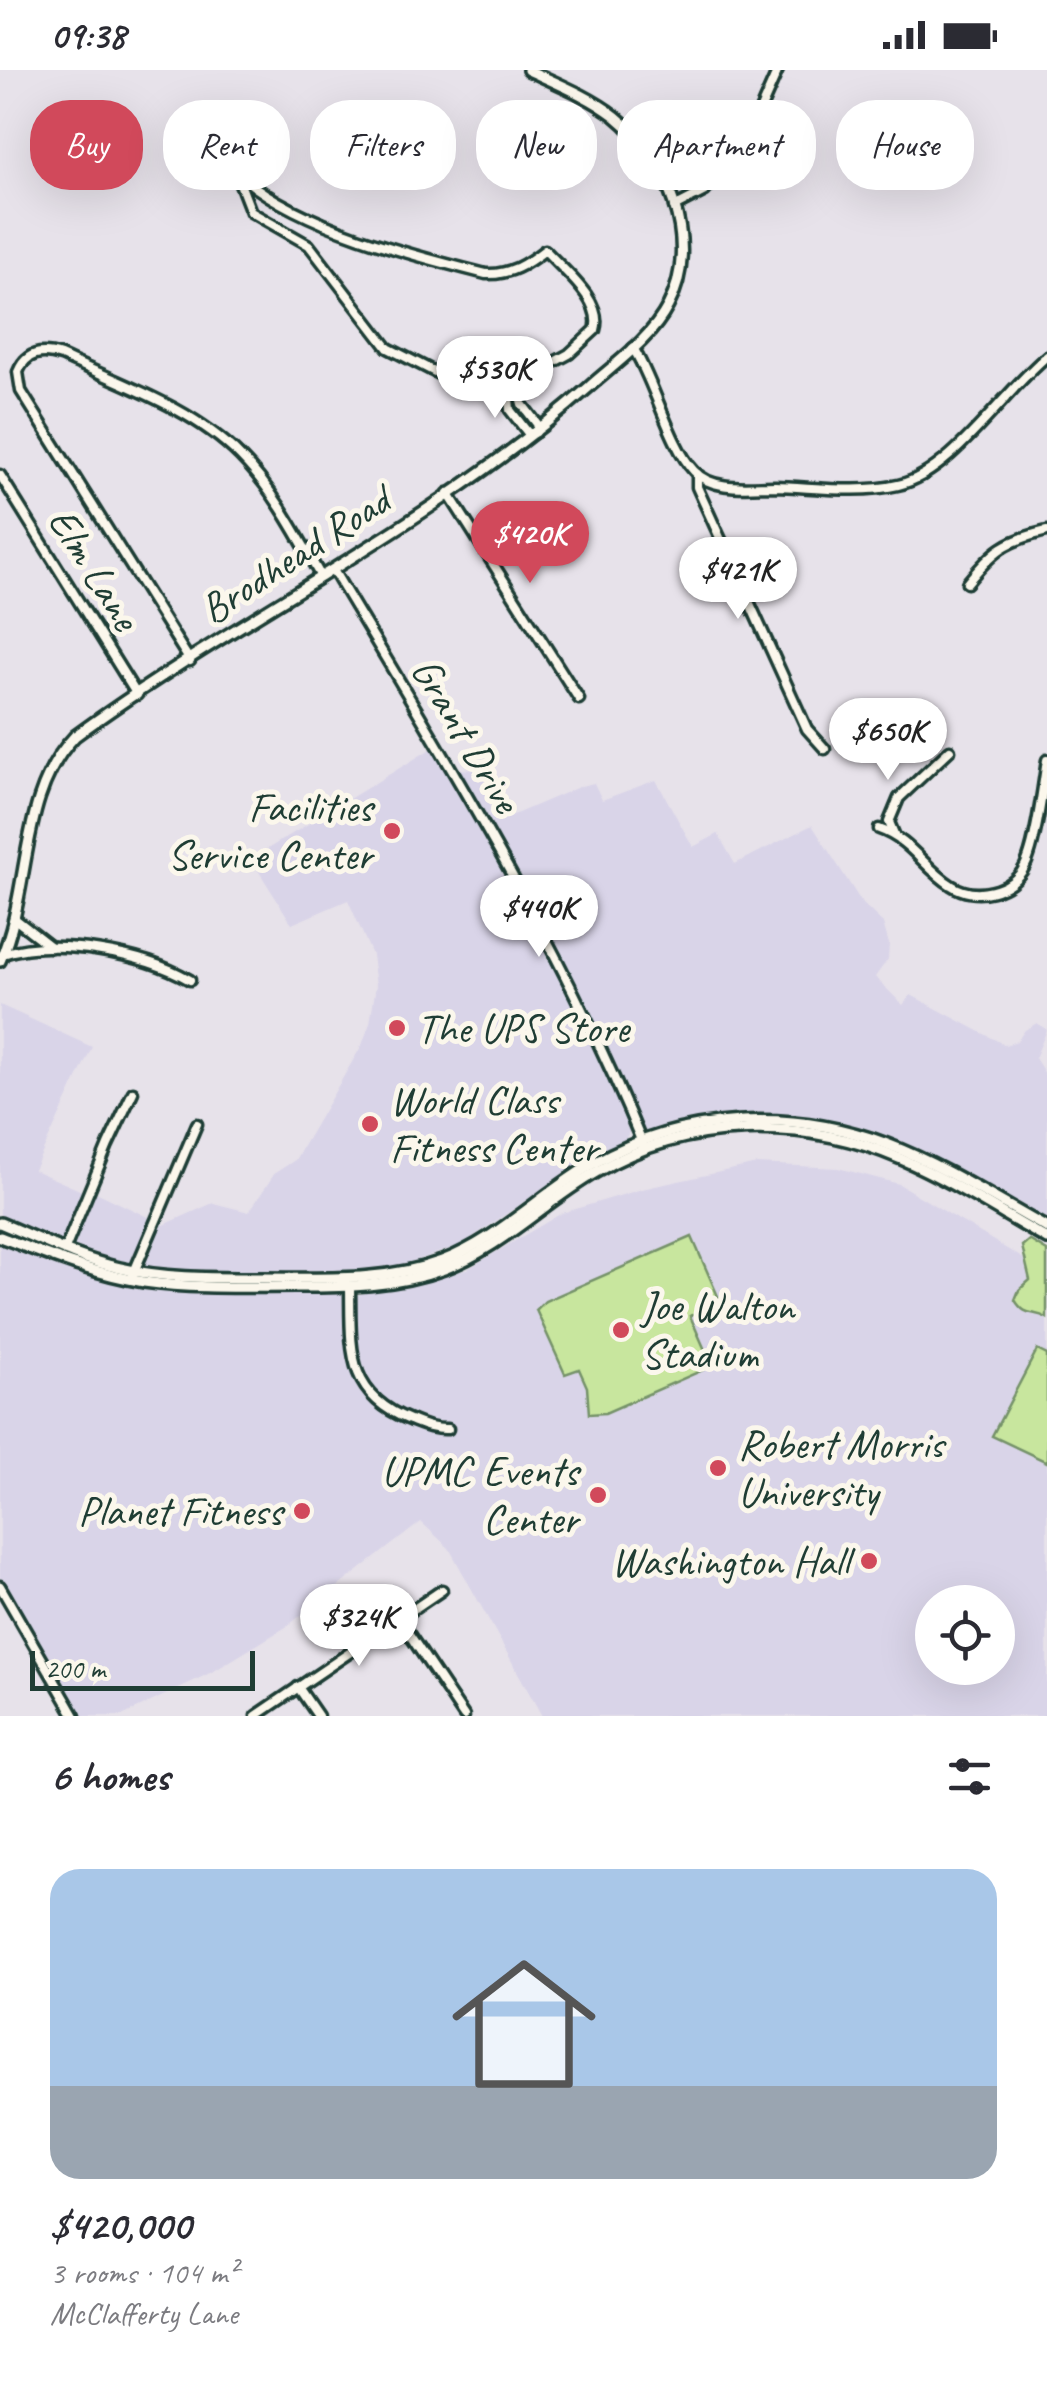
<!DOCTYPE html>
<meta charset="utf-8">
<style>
body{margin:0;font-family:Caveat,sans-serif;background:#f7f7f7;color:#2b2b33;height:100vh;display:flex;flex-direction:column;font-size:38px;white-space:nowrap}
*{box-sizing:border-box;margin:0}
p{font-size:32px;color:#7c7c81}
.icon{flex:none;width:55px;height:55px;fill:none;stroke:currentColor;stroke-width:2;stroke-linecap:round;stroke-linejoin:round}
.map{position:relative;height:1646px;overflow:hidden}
.side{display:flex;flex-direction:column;background:#fff;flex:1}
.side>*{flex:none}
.top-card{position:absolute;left:30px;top:30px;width:988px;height:90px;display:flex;gap:20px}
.tools{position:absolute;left:915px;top:1515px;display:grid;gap:20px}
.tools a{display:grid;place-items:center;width:100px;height:100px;border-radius:50%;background:#fff;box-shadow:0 10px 40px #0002;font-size:50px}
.scale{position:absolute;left:30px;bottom:25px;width:225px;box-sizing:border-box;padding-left:10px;border:5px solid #1f3d34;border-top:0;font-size:28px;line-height:35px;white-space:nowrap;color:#1f3d34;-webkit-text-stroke:8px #fbf7ec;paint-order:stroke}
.price{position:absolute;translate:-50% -85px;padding:0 22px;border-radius:35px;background:#fff;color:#222;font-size:32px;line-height:65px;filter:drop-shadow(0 2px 5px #0008)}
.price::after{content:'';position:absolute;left:50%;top:60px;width:30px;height:22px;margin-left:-15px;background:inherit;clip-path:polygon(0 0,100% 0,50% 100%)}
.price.on{background:#d1495b;color:#fff}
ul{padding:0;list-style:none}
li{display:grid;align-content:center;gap:20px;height:530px;padding:0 50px}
li span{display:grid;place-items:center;height:310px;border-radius:30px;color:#555}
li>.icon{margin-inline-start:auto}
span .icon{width:180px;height:180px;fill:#fffc;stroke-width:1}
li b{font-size:42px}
h2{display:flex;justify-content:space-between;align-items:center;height:120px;padding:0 50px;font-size:42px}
.tag{padding:0 35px;border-radius:40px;background:#fff;box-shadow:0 10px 40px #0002;font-size:35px;line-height:90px}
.tag.on{background:#d1495b;color:#fff}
.status{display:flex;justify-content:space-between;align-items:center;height:70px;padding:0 50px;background:#fff;direction:ltr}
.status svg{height:28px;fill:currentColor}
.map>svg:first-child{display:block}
.built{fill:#d9d4e8;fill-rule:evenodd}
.green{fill:#c8e69e;stroke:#749269;stroke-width:2.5}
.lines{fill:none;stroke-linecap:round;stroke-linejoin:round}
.minor-casing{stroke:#1f3d34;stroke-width:15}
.major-casing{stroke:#1f3d34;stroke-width:16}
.minor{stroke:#fbf7ec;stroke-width:8}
.major{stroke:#fbf7ec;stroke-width:9}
.poi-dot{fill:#d1495b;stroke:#fbf7ec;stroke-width:4}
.labels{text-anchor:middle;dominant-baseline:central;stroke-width:10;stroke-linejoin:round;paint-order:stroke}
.street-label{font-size:42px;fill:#1f3d34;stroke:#fbf7ec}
.poi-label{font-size:42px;fill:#1f3d34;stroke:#fbf7ec;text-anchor:end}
</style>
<div class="status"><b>09:38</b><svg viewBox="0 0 49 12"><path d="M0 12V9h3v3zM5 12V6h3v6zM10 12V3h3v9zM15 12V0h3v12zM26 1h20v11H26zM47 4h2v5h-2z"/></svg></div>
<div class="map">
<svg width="1047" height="1646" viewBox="0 0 1047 1646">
<rect width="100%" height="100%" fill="#e7e2ea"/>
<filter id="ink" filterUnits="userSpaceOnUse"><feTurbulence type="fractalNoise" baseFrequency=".01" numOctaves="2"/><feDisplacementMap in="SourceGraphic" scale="20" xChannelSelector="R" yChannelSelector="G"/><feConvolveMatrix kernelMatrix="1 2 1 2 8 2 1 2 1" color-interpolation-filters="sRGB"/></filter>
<g filter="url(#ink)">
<!-- built -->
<g class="built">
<path d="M434,677L542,866L612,1012L630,1060L625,1070L585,1090L461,1175L403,1195L373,1199V1207L353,1208V1226L466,1200L562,1143L642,1119L757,1094L838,1098L899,1114L1047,1203V1646H542L449,1478L421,1452L286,1557L214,1601L122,1646H75L0,1516V935L92,977L34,1100L84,1122H96L164,1155L213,1133L249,1142L275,1103L295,1090L362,975L370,953L376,915L372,885L348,830L292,854L251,789ZM932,1532H998V1598H932Z"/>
<path d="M458,699L474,700L485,707L492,722L489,744L497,752L581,716L594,713L602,730L656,710L693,777L718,764L735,794L812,755L862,833L883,853L889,874L888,889L875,907L903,935L911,925L1005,975L1017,971L1025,960L1037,953L1047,960L1035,988L1047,1007V1158L919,1088L829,1057L728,1052L641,1071L591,959L453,702Z"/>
</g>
<!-- green -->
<g class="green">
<path d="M692,1167L721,1233L690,1246L705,1280L703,1300L605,1343L589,1344L587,1317L579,1299L565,1304L536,1240L545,1231Z"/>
<path d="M1029,1170L1047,1181V1248C1033,1240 1026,1248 1015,1230L1019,1220L1030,1210L1022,1176Z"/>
<path d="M1037,1280L1047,1285V1392L992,1366Z"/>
</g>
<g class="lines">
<defs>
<g id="minor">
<path d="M243,108C303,157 410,185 486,204C510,205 527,194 545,180C563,200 604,231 595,260L569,284L532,304L491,315L462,316L388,278L309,175L251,142L239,111Z"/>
<path d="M674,137L705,121L755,52L778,0"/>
<path d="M633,278C654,311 670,376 694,401C713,422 750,416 775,416C814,417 859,424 898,415C951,404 1004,321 1047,286"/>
<path d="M511,311L508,316L510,340L528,363H534"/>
<path d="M511,311L517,315L522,334L538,355L536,362"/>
<path d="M697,404V417L807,659L825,679"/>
<path d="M0,405L137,625"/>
<path d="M448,423L579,629"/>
<path d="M333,500C445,687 560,872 643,1075"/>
<path d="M967,513C994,480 1005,471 1047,461"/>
<path d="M190,591L21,321L18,302C26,282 42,280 61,286C121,314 193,338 240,386C274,420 298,466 321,507"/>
<path d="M879,759C911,770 924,798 951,815C975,831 1012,822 1025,796C1036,774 1043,716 1047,690"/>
<path d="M894,764L889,752L899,728L950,680"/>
<path d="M15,849L51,877"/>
<path d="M3,884C55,867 143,883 190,910"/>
<path d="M65,1179L108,1075L133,1022"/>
<path d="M131,1209L197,1054"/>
<path d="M350,1217C351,1278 345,1324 410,1350C423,1355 434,1360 448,1359"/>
<path d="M0,1516L75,1646"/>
<path d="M399,1549L464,1646"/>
<path d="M298,1617L318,1646"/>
<path d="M256,1646L442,1520"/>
</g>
<g id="major">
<path d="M0,891C32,819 18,725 75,666C242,544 434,454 589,317C616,293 651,269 668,236C702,173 667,88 615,46C589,26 558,14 528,0"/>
<path d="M0,1153C39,1169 79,1189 120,1198C167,1209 215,1208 263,1208C323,1208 385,1212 442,1191C499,1169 542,1123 594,1093C682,1043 793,1038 887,1074C942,1095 995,1129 1047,1158"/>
<path d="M0,1167C47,1185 94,1204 144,1212C194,1219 245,1217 295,1217C346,1217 395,1217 444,1199C501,1178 544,1132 596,1102C688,1048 805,1047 901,1089C952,1111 999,1142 1047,1169"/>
</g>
</defs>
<!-- minor casing -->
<use href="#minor" class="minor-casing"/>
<!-- major casing -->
<use href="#major" class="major-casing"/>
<!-- minor -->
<use href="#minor" class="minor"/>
<!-- major -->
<use href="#major" class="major"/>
</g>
</g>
<!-- markers -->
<g class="poi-dot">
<circle cx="392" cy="761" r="10"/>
<circle cx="397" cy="958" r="10"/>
<circle cx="370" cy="1054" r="10"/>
<circle cx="621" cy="1260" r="10"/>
<circle cx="718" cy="1398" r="10"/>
<circle cx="598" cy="1425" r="10"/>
<circle cx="302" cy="1441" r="10"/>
<circle cx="869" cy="1491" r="10"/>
</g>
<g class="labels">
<!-- street labels -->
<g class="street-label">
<text transform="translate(295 485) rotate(-33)">Brodhead Road</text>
<text transform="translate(94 499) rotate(58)">Elm Lane</text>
<text transform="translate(466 665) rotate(59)">Grant Drive</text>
</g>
<!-- poi labels -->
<g class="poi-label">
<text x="372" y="737">Facilities<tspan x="372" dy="48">Service Center</tspan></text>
<text x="417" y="958" text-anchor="start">The UPS Store</text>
<text x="390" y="1030" text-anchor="start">World Class<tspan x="390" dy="48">Fitness Center</tspan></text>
<text x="641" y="1236" text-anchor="start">Joe Walton<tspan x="641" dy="48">Stadium</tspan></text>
<text x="738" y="1374" text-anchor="start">Robert Morris<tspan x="738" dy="48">University</tspan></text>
<text x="578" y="1401">UPMC Events<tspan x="578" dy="48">Center</tspan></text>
<text x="282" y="1441">Planet Fitness</text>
<text x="849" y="1491">Washington Hall</text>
</g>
</g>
</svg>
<div class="tools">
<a><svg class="icon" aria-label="locate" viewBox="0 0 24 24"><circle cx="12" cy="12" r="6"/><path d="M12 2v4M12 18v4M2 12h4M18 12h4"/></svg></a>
</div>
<div class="scale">200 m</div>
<b class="price" style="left:495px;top:351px">$530K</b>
<b class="price on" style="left:530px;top:516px">$420K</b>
<b class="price" style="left:738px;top:552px">$421K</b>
<b class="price" style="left:888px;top:713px">$650K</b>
<b class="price" style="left:539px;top:890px">$440K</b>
<b class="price" style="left:359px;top:1599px">$324K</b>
<div class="top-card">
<a class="tag on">Buy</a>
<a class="tag">Rent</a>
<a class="tag">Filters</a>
<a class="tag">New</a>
<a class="tag">Apartment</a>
<a class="tag">House</a>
</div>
</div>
<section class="side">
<h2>6 homes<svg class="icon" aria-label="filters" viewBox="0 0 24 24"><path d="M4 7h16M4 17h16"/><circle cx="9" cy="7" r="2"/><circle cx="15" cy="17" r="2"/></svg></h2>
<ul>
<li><span style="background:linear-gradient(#a9c7e8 70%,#9aa5b1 0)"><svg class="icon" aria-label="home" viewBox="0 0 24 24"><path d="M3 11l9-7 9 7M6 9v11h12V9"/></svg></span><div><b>$420,000</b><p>3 rooms · 104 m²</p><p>McClafferty Lane</p></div></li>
</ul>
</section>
